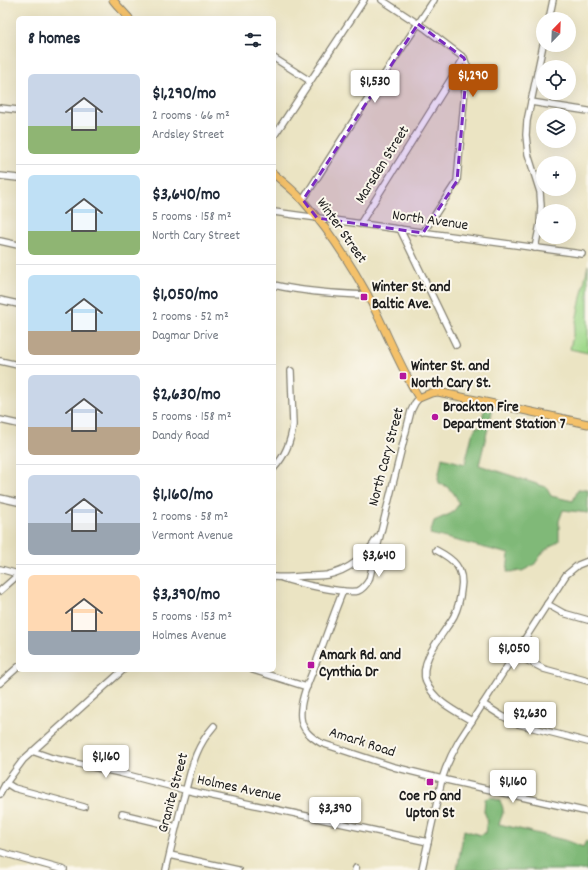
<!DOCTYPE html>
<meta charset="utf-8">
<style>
body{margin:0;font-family:Dekko,sans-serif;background:#f6f6f7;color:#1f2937;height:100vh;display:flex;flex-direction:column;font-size:15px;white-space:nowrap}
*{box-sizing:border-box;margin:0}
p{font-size:13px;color:#747a83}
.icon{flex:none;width:22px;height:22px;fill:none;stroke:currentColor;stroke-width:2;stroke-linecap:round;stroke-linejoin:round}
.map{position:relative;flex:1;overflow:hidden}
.panel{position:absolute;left:16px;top:16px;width:260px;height:656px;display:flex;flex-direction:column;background:#fff;border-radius:6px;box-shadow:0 4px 16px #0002}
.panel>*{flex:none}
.needle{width:26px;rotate:23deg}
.controls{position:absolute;left:536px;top:12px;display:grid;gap:8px}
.controls a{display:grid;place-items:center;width:40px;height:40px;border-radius:50%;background:#fff;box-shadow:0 4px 16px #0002;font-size:20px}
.price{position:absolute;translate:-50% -34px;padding:0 9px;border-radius:4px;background:#fff;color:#222;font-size:13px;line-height:26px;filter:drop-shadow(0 1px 2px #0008)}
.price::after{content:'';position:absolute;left:50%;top:24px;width:12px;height:9px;margin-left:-6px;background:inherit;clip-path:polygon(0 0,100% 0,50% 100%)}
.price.active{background:#b45309;color:#fff}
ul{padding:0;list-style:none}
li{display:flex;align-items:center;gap:12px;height:100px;padding:0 12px}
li+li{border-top:1px solid #e0e1e3}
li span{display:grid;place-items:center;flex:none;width:112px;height:80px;border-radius:6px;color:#555}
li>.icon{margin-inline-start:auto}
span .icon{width:48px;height:48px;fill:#fffc;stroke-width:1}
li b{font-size:17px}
h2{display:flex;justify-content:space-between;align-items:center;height:48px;padding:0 12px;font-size:17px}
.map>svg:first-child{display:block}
.green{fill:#a0d98c;stroke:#5e7a54}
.forest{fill:#80b978;stroke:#4e6a4a}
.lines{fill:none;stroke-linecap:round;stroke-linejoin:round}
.minor-casing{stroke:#848070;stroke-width:8}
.major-casing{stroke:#848070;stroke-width:9}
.minor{stroke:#fff;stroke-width:5.5}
.major{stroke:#f4c16a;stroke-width:7}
.marked{fill:#7b2cbf;fill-opacity:0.2;stroke:#7b2cbf;stroke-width:3;stroke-dasharray:8 5;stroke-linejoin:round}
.poi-dot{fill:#b5179e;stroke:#fbf7ec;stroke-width:1.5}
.labels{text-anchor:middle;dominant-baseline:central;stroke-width:4;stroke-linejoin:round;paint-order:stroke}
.street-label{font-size:15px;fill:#1c1c1c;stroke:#fbf7ec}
.poi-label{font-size:15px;font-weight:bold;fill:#1c1c1c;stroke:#fbf7ec;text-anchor:start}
</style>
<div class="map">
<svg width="588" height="870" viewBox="0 0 588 870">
<rect width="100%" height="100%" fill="#fbf7ec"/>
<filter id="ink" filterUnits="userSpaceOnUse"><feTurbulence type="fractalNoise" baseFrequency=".025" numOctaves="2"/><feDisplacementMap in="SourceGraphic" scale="8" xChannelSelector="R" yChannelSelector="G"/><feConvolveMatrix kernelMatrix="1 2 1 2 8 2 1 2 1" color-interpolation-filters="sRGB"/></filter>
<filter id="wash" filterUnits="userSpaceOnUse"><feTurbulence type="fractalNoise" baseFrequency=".012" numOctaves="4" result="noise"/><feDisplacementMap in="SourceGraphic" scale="16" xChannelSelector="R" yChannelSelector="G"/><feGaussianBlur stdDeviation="0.9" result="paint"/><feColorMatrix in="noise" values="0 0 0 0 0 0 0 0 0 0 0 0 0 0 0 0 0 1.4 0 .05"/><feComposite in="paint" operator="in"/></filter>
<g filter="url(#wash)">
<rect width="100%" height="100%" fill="#ebe4c3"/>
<!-- green -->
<path class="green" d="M588,265V353L570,349Z"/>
<!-- forest -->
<g class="forest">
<path d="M485,406L493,408L479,465L546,487L551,496L573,501L578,490H588V513L563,510L559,521V541L544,551L534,565L522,571L507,572L509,554L430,534L434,521L452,513L459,504C455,493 450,487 439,483L438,478L442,458L465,464L472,435L476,427H480Z"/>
<path d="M491,797L500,801C506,812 502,814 499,824L568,841L583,847L586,841L588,842V870H457L464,830L480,835L485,833L487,819L484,811L485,799Z"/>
</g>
</g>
<g filter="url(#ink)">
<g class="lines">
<defs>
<g id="minor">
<path d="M382,0L426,29L464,58L467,66L457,181L423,233"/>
<path d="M549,19L553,0"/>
<path d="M274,58L310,81"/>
<path d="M531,102L588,111"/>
<path d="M0,108L18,110"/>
<path d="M274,136L364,0"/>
<path d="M0,176L18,178"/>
<path d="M303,200L352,123L434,0"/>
<path d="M274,212L582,254"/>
<path d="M360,224L464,58"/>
<path d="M400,229L456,345"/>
<path d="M0,241L18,245"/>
<path d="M535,248L540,224L541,206L540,192L528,154L526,135L527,121L543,45"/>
<path d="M274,285C305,292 336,294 367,295"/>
<path d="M0,300L18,304"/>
<path d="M0,361L18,365"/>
<path d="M0,420L18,424"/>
<path d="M274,468C285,456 291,441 293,425L291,371"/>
<path d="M0,498L18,502"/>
<path d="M436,550C453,559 465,568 461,590C460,599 458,608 454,616C444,634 418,660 426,682C434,701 455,711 472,721"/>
<path d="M0,569L18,574"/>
<path d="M274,577C284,578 295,577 305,576C312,576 320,576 327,575C348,571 367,556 377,538"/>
<path d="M282,578C296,583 344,594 358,591C363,589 366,585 369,580L411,411L415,403L419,398"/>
<path d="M0,591L18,575"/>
<path d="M343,591C333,615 325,639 316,663C310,679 299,700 301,718C302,730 311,737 321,743L394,767L442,779L588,812"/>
<path d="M547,604L563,613L588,620"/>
<path d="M515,654L544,669L588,681"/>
<path d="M253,670L307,687"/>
<path d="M0,683L18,667"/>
<path d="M483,704L502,716L518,724L588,742"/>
<path d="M32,751L52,758L120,773L185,790L428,842"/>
<path d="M6,783L14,788L84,807"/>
<path d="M0,794L6,783L23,760L123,670"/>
<path d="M122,814L176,827"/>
<path d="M0,852L64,870"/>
<path d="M170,855L238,870"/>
<path d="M422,869L442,779C446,766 452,753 459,741L566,575L578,565L588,561"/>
<path d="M166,870C172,844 178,818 185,793C192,766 195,748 214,726"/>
<path d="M355,870L356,868"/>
</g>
<g id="major">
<path d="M113,0L118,6L129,18"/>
<path d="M274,174C284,183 295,191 303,201C328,229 349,261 367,294C385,328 399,365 419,398L431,393L438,392L588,424"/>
</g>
</defs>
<!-- minor casing -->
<use href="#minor" class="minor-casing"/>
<!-- major casing -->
<use href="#major" class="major-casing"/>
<!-- minor -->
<use href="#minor" class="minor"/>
<!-- major -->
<use href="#major" class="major"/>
</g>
</g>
<!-- marked area -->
<path class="marked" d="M418,24L464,58L467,66L457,181L423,233L317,218L303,200Z"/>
<!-- markers -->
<g class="poi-dot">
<rect x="360" y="293" width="8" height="8" rx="2"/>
<rect x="399" y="372" width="8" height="8" rx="2"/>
<circle cx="435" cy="417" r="4"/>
<rect x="307" y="661" width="8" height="8" rx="2"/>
<rect x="426" y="778" width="8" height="8" rx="2"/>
</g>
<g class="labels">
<!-- street labels -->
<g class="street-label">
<text transform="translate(383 165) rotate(-58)">Marsden Street</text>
<text transform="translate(430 221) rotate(8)">North Avenue</text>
<text transform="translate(341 231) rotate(55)">Winter Street</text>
<text transform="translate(387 457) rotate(-75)">North Cary Street</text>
<text transform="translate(362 743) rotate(18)">Amark Road</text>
<text transform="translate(239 789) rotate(12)">Holmes Avenue</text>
<text transform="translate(174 793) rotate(-75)">Granite Street</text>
</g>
<!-- poi labels -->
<g class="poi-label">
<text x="372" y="288">Winter St. and<tspan x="372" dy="17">Baltic Ave.</tspan></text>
<text x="411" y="367">Winter St. and<tspan x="411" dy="17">North Cary St.</tspan></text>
<text x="443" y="408">Brockton Fire<tspan x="443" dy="17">Department Station 7</tspan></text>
<text x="319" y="656">Amark Rd. and<tspan x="319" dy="17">Cynthia Dr</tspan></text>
<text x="430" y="797" text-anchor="middle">Coe rD and<tspan x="430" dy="17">Upton St</tspan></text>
</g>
</g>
</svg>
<div class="controls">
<a><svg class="needle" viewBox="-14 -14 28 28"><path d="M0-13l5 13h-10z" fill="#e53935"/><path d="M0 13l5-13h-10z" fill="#747a83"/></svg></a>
<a><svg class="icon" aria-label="locate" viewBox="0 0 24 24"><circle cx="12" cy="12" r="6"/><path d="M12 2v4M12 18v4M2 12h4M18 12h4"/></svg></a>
<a><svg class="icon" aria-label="layers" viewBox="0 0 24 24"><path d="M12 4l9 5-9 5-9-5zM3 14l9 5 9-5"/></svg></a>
<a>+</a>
<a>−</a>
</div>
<b class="price active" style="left:473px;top:98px">$1,290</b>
<b class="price" style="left:375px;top:104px">$1,530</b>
<b class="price" style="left:379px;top:578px">$3,640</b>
<b class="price" style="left:514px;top:671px">$1,050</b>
<b class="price" style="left:530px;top:736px">$2,630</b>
<b class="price" style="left:106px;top:779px">$1,160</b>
<b class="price" style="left:513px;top:804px">$1,160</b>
<b class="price" style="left:335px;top:831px">$3,390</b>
<section class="panel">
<h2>8 homes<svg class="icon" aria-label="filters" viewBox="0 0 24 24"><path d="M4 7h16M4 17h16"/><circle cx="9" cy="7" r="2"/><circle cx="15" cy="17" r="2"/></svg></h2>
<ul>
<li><span style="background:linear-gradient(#c9d6e8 65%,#8fb573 0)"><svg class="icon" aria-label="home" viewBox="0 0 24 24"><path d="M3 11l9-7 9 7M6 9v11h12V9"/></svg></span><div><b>$1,290/mo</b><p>2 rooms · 66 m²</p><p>Ardsley Street</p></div></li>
<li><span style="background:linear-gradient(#bfe0f5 70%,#8fb573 0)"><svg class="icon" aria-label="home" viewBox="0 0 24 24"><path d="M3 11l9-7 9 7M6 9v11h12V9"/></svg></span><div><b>$3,640/mo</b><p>5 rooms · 158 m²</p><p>North Cary Street</p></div></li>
<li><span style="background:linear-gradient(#bfe0f5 70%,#b9a48a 0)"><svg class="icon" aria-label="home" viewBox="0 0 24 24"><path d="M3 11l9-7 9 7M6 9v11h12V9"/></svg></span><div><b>$1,050/mo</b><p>2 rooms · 52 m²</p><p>Dagmar Drive</p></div></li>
<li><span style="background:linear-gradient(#c9d6e8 65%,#b9a48a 0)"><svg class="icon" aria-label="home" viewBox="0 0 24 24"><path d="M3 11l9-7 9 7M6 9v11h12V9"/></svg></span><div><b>$2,630/mo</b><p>5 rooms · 158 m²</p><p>Dandy Road</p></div></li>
<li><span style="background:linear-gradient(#c9d6e8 60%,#9aa5b1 0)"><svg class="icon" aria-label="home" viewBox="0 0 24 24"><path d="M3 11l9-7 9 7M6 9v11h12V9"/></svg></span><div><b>$1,160/mo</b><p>2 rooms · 58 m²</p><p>Vermont Avenue</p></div></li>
<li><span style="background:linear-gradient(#ffd9b3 70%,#9aa5b1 0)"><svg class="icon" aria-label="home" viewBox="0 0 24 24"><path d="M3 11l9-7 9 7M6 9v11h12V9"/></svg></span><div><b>$3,390/mo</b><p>5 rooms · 153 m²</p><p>Holmes Avenue</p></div></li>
</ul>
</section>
</div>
